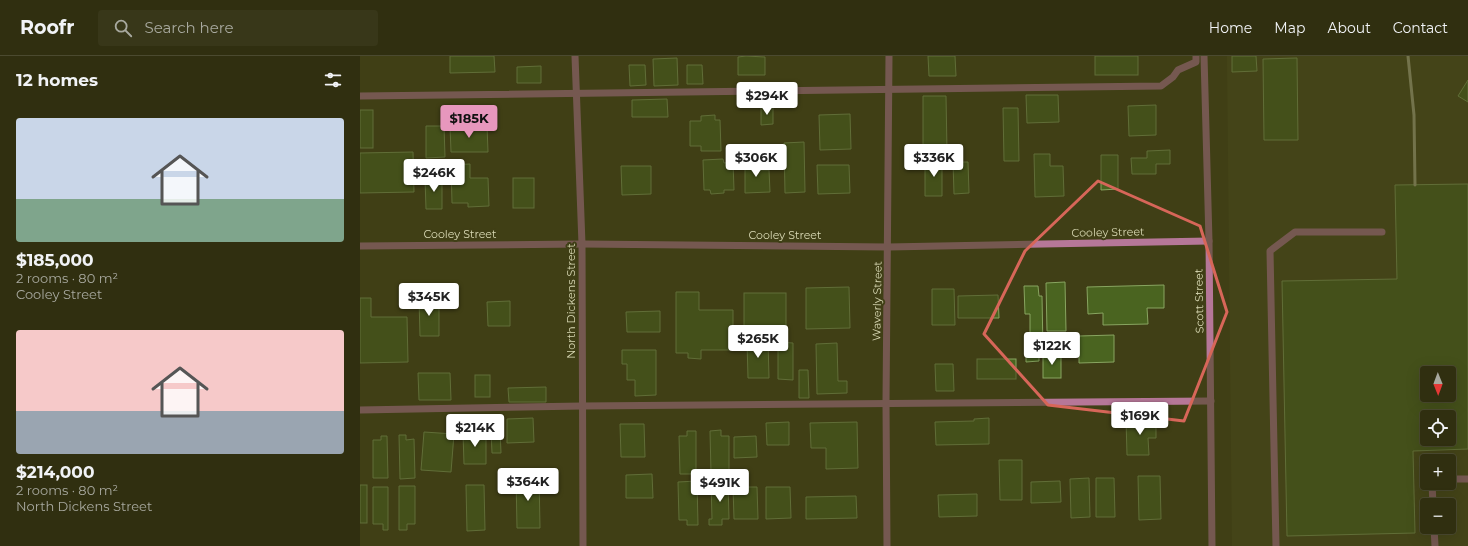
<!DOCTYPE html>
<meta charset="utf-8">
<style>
body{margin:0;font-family:Montserrat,sans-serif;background:#383719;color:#f1f3f6;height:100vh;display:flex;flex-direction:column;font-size:15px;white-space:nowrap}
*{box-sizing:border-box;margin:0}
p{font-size:13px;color:#a8a99f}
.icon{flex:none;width:22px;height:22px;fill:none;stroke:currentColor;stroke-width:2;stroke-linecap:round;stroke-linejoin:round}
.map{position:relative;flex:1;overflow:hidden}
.side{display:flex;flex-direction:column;background:#302f10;width:360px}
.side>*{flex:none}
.needle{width:26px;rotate:179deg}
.fabs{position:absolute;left:1060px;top:310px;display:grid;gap:8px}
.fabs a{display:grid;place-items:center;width:36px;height:36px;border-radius:4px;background:#302f10;box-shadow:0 4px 16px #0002,0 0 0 1px #4b4a30;font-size:20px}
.price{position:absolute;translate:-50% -34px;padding:0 9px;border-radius:4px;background:#fff;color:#222;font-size:13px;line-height:26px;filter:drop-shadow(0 1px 2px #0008)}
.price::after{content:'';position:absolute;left:50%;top:24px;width:12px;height:9px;margin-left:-6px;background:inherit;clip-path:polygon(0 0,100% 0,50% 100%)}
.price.active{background:#e797bd;color:#111}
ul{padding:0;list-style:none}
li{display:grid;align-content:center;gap:8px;height:212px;padding:0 16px}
li span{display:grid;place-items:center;height:124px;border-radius:4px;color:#555}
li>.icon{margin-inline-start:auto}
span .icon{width:72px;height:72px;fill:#fffc;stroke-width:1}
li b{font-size:17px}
h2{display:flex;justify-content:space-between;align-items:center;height:48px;padding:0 16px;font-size:17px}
header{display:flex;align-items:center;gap:24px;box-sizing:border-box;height:56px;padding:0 20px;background:#302f10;border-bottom:1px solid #4b4a30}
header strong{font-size:19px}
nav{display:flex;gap:22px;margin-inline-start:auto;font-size:14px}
.search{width:280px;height:36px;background:#383719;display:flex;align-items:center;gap:10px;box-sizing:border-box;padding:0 14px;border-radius:4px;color:#a8a99f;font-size:15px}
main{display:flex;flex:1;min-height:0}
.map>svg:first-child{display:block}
.built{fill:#4b4a1b;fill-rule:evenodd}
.building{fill:#4a6420;stroke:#88a560;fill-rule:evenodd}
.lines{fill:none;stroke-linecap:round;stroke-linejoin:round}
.minor{stroke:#b67798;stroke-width:7}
.rail{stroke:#b2b28c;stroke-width:3}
.marked{fill:none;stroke:#d76659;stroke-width:3;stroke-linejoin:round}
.labels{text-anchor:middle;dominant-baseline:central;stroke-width:4;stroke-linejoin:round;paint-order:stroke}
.street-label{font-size:11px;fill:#d8d8b3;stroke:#403f16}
</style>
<header>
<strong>Roofr</strong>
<div class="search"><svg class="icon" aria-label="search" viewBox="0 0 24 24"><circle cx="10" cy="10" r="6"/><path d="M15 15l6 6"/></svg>Search here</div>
<nav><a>Home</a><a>Map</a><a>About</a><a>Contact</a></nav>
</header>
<main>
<section class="side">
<h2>12 homes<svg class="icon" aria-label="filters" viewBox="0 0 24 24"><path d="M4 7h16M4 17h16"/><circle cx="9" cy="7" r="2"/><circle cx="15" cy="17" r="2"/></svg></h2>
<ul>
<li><span style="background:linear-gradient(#c9d6e8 65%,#7fa58c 0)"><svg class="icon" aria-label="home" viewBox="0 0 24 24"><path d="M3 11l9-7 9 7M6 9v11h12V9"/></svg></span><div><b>$185,000</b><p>2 rooms · 80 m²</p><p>Cooley Street</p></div></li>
<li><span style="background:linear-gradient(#f6c9c9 65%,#9aa5b1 0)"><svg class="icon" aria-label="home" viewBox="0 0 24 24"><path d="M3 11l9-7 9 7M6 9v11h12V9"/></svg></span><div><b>$214,000</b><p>2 rooms · 80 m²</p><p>North Dickens Street</p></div></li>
</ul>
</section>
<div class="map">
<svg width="1108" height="490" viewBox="0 0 1108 490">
<rect width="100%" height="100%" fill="#403f16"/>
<!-- built -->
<path class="built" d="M867,0H1108V490H872ZM1067,317H1089V339H1067ZM1067,361H1089V383H1067ZM1067,405H1089V427H1067ZM1067,449H1089V471H1067Z"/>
<!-- building -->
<g class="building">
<path d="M90,0H134L135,16L90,17Z"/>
<path d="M386,0L405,1V19H378V1Z"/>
<path d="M568,0H595L596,20H569Z"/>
<rect x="735" y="0" width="43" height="19"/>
<path d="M872,0H896L897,15L872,16Z"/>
<path d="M317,2L318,29L294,30L293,3Z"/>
<path d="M937,2L938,84H904L903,3Z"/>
<path d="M269,9H285L286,29L270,30Z"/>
<path d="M327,9H342L343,28H327Z"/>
<path d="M181,10V27H157V11Z"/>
<path d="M1108,24V46L1098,40Z"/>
<path d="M666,39H698L699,66L667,67Z"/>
<path d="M563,40H586L587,95H563Z"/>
<path d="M307,43L308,61H272V44Z"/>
<path d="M796,49V79L769,80L768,50Z"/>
<path d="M401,51H413V68L401,69Z"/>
<path d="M643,52H658L659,105H644Z"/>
<rect x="0" y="54" width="13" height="38"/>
<path d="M490,58L491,93L460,94L459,59Z"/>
<path d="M355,59V64H360L361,95H341V90H330V65H341V60Z"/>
<path d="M127,69L128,96H91L90,70Z"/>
<path d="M66,70H84L85,101L66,102Z"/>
<path d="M444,86L445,136L425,137L424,87Z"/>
<path d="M810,94V108H796V118H772L771,102H787V95Z"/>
<path d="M53,96L54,136L0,137V97Z"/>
<path d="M674,98H690V110H703L704,140L675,141Z"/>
<path d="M741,99H758V133L741,134Z"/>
<path d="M363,103L364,107L373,106L374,134H364V137L351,138L350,134H344L343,104Z"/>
<path d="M385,104H398V114H409L410,136L385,137Z"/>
<path d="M582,104V140H565V105Z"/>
<path d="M593,106H608L609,137L594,138Z"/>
<path d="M110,108V122H128L129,150L108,151V147H92L91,109Z"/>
<path d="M457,109H489L490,137L458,138Z"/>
<path d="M261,110H291V138L262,139Z"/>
<path d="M65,122H82V153H66Z"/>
<rect x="153" y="122" width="21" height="30"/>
<path d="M1108,128V393L1053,395L1055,477L927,480L922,225L1037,223L1035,129ZM1067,317H1089V339H1067ZM1067,361H1089V383H1067Z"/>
<path d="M705,226L706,275H687L686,227Z"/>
<path d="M804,229V252H787L788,268L743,269V257L728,258L727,231Z"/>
<path d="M664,230H678L679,240H682L683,294H679V305L666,306V277H670V258H665Z"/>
<path d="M489,231L490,272L446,273V232Z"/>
<path d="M572,233H594L595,269H572Z"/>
<path d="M316,236H339V254H373V294H341V303L328,302V297H316Z"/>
<rect x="384" y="237" width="42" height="40"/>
<path d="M638,239L639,262H598V240Z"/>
<path d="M0,242H11V261H47L48,306L0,307Z"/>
<path d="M59,243H79V280H60Z"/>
<path d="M150,245V270H128L127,246Z"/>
<path d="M300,255V276H267L266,256Z"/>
<path d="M754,279V306L719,307V280Z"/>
<path d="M408,284L409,322H388L387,285Z"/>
<path d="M418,286L433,287V324L418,323Z"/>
<path d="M477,287L478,325H487V337L457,338L456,288Z"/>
<path d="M262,294H296V339L275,340V324H267V308H262Z"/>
<rect x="683" y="299" width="18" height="23"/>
<rect x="617" y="303" width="39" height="20"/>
<path d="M575,308H593L594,335H576Z"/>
<path d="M439,314H448L449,342H439Z"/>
<path d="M58,317H90L91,344H59Z"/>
<rect x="115" y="319" width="15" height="22"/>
<path d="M186,331V346H149L148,332Z"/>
<path d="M173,362L174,386L147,387V363Z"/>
<path d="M629,362V388L576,389L575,366L614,365V363Z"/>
<path d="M766,363H796V382H788L789,399H767Z"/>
<path d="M429,366V389H407L406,367Z"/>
<path d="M497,366L498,412L466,413V392H451L450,367Z"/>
<path d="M260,368H284L285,401H261Z"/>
<path d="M140,373L141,397H132L131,374Z"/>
<path d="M361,374V380H369V417H351L350,375Z"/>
<path d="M327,375H336V418H320L319,380H327Z"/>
<path d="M64,376L94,378L91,416L61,414Z"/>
<path d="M103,377H126V408H104Z"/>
<path d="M39,379H46V384L54,383L55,422L40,423Z"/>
<path d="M21,380H27L28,422H13V384H21Z"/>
<path d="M396,380L397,401L374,402V381Z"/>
<path d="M639,404H662V444H640Z"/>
<path d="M292,418L293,442H266V419Z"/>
<path d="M156,419H179L180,472H157Z"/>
<path d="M778,420H800L801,463L779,464Z"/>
<path d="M729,422L730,461L711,462L710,423Z"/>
<path d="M736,422H754L755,461H736Z"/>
<path d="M337,425L338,469H327V464H319L318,426Z"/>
<path d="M700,425L701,446L671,447V426Z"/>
<path d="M351,426H368L369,463H362V469H349V463H352Z"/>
<rect x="0" y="429" width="7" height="38"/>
<path d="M106,429H124L125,474L107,475Z"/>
<path d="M39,430H55V468H47V474H39Z"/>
<path d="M13,431H28V474H23V468H13Z"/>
<path d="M373,431H397L398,463H374Z"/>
<path d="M406,431H430L431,462L406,463Z"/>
<path d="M617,438V460L579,461L578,439Z"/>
<path d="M496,440L497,462L446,463V441Z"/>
</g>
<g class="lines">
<!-- minor -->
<g class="minor">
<path d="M215,0L222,188L223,490"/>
<path d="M844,0L849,185L852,490"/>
<path d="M0,40L801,30L813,21L818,14L836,6V0"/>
<path d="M0,190L222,188L528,191L849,185"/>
<path d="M0,354L222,350L851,345"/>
<path d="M1089,423H1108"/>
<path d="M1072,427L1073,449"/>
<path d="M1074,471L1075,490"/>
<path d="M527,490L526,347L529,0"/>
<path d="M916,490L910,195L935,176H1022"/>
</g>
<!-- rail -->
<path class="rail" d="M1048,0L1054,59L1055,129"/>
</g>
<!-- marked area -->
<path d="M0 0H1108V490H0ZM738,125L840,170L867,256L824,365L688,349L624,278L665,195Z" fill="#403f16" fill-opacity=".55" fill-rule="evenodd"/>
<path class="marked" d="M738,125L840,170L867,256L824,365L688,349L624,278L665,195Z"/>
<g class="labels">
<!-- street labels -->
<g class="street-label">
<text transform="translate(748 176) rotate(-1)">Cooley Street</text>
<text x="100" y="178">Cooley Street</text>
<text x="425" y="179">Cooley Street</text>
<text transform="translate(211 245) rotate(-90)">North Dickens Street</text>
<text transform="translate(517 245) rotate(-89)">Waverly Street</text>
<text transform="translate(839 245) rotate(-91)">Scott Street</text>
</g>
</g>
</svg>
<div class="fabs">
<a><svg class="needle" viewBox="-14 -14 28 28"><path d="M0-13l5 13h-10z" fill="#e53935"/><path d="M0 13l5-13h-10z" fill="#a8a99f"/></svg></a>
<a><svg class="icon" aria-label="locate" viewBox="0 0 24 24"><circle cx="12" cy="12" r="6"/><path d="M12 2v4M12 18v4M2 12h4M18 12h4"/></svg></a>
<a>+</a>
<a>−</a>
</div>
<b class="price" style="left:407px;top:60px">$294K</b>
<b class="price active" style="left:109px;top:83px">$185K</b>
<b class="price" style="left:396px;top:122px">$306K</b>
<b class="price" style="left:574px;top:122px">$336K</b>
<b class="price" style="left:74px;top:137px">$246K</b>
<b class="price" style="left:69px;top:261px">$345K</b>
<b class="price" style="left:398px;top:303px">$265K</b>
<b class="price" style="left:692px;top:310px">$122K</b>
<b class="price" style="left:780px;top:380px">$169K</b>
<b class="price" style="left:115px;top:392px">$214K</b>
<b class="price" style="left:168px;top:446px">$364K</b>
<b class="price" style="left:360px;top:447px">$491K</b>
</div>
</main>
